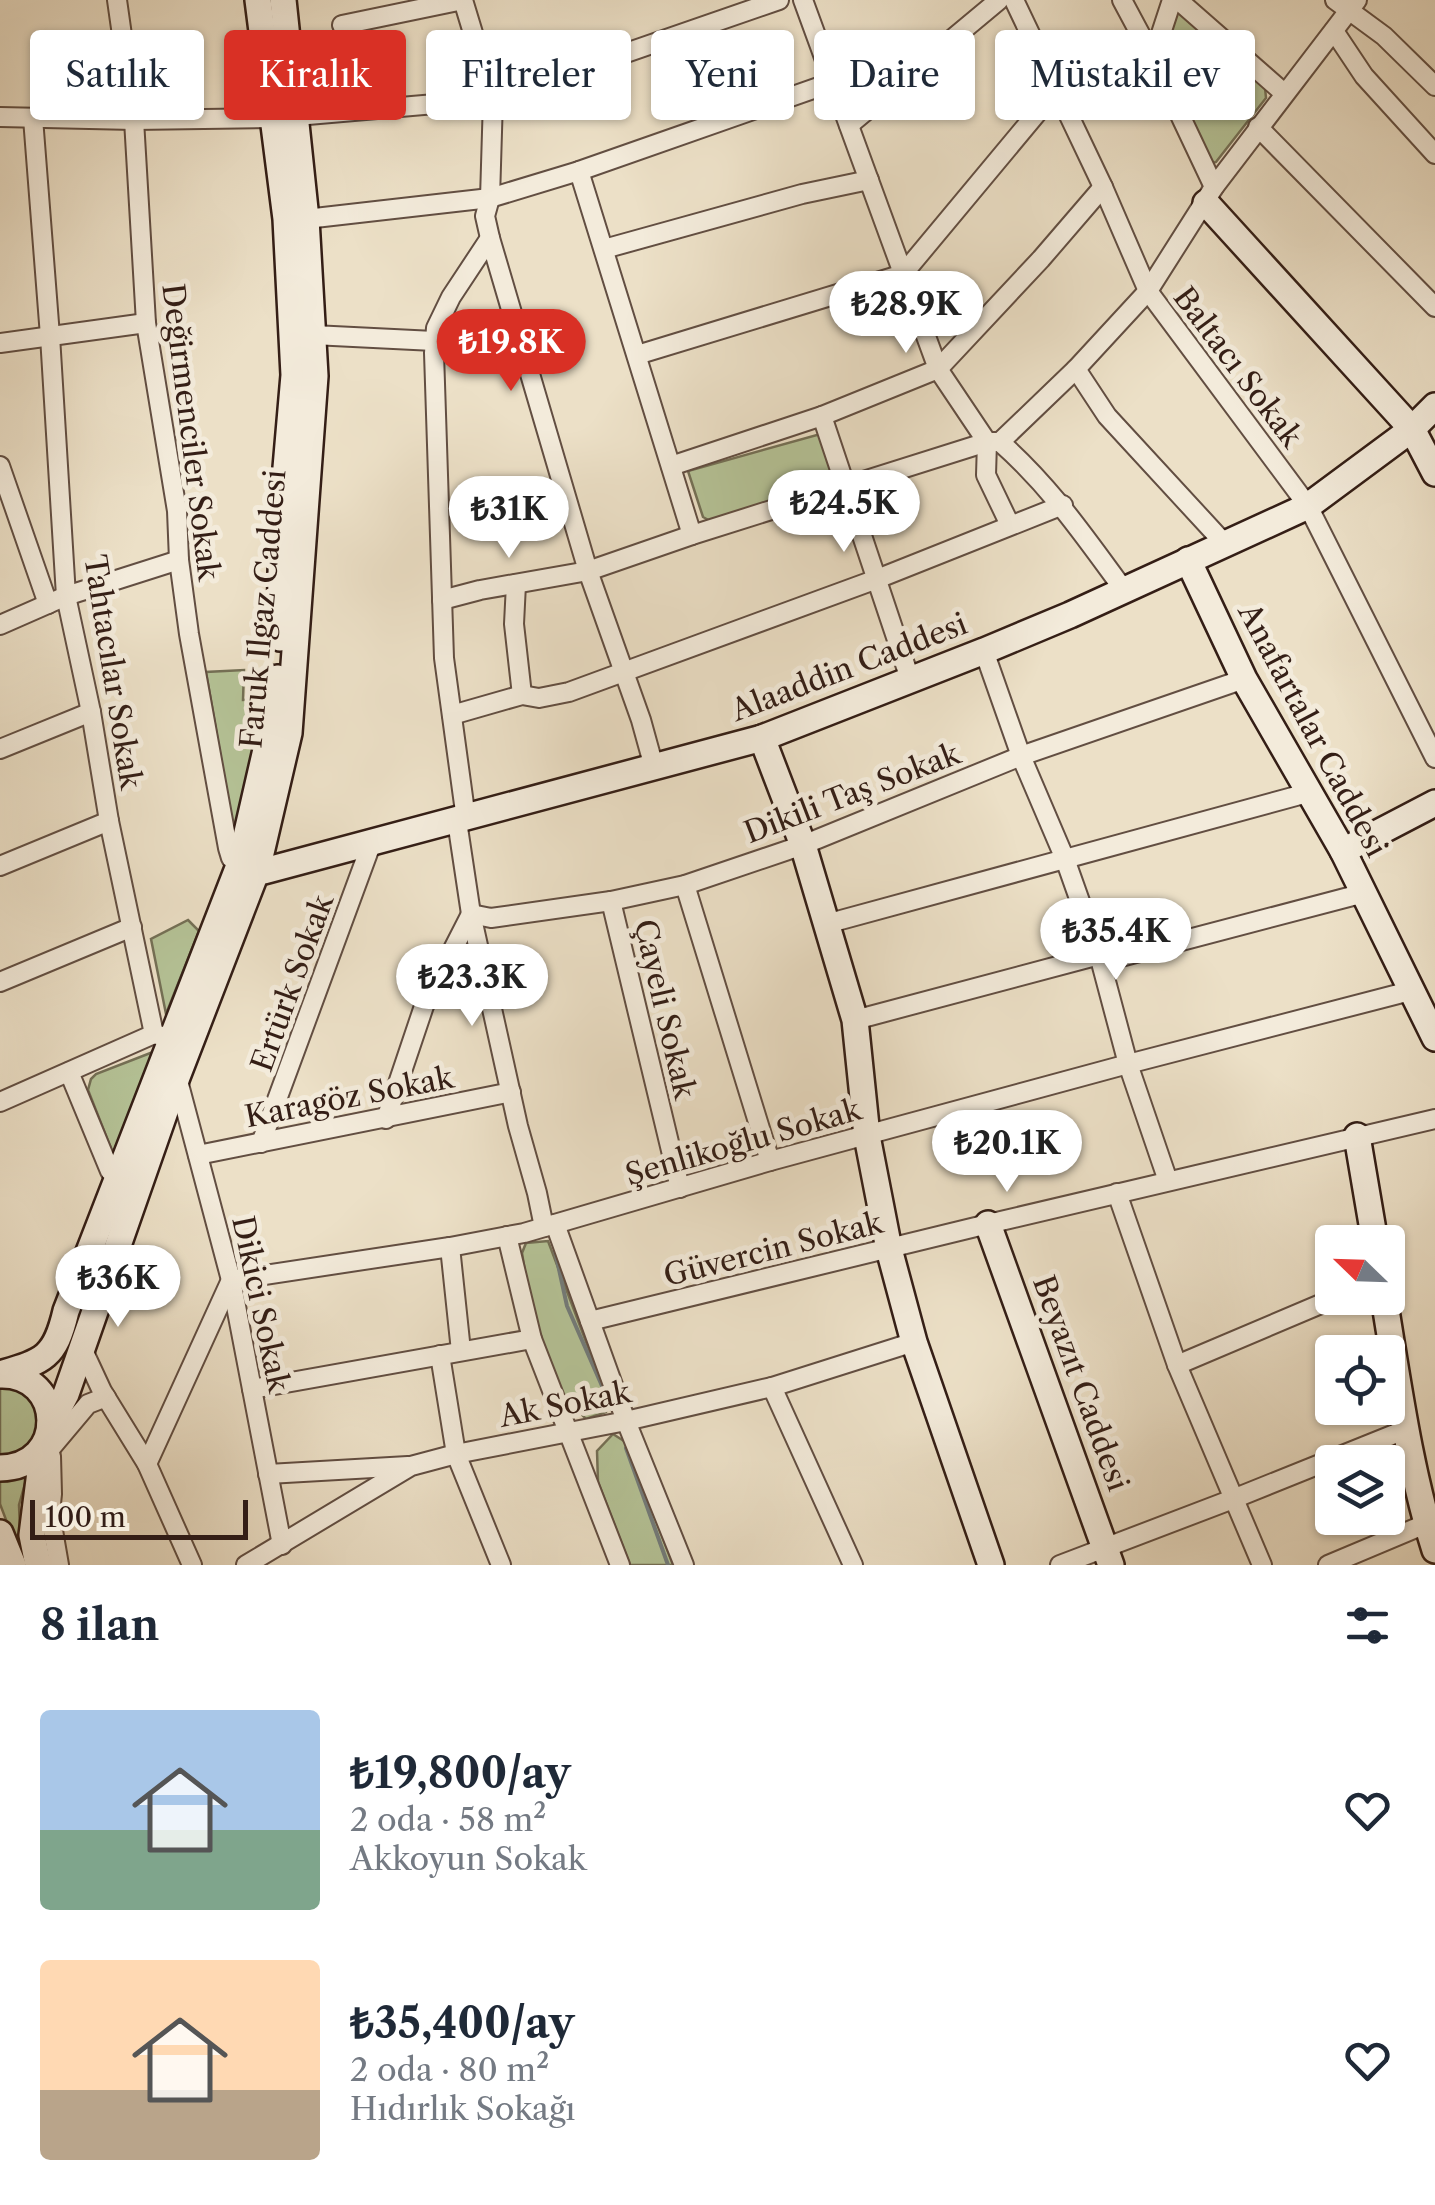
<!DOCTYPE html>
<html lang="tr">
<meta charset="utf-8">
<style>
body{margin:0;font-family:"Libre Caslon Text",serif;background:#f6f6f7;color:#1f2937;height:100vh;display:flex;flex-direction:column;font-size:38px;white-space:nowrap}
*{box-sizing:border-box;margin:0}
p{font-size:32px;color:#747a83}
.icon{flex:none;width:55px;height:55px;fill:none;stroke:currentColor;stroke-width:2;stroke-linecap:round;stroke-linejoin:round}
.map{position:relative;height:1565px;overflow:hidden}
.sheet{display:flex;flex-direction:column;background:#fff;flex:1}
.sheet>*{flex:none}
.hud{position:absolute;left:30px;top:30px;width:1375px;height:90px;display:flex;gap:20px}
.needle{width:65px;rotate:293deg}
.buttons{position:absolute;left:1315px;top:1225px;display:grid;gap:20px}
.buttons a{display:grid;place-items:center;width:90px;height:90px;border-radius:10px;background:#fff;box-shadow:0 2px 8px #0004;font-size:50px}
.scale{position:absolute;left:30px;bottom:25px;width:218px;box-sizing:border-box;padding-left:10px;border:5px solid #341e16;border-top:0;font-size:28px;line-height:35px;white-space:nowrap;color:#341e16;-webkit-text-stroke:8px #f3ebdb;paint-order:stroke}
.price{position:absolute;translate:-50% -85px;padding:0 22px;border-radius:35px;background:#fff;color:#222;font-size:32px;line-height:65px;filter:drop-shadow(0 2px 5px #0008)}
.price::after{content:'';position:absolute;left:50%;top:60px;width:30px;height:22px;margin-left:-15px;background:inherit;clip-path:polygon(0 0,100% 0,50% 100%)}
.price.active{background:#d93025;color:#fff}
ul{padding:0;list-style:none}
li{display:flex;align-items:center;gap:30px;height:250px;padding:0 40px}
li span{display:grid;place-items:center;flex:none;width:280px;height:200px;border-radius:10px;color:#555}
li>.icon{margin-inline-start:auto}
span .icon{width:120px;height:120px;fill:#fffc;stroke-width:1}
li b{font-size:42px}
h2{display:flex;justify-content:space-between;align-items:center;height:120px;padding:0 40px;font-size:42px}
.chip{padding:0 35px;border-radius:10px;background:#fff;box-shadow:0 2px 8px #0004;font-size:35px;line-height:90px}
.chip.active{background:#d93025;color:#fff}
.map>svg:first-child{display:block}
.green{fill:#b5c397;stroke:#747056;stroke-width:2.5}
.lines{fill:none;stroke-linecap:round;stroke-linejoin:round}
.stream{stroke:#737c7b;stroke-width:4}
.street-casing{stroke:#624e42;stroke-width:22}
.secondary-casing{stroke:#341e16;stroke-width:30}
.street{stroke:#f3ebdb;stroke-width:18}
.secondary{stroke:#f3ebdb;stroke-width:25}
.labels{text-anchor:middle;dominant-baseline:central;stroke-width:10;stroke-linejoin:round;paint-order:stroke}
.street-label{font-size:30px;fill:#341e16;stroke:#f3ebdb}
</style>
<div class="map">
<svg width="1435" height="1565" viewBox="0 0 1435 1565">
<rect width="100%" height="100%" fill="#ece0c7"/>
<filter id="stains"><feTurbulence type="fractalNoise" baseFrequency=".002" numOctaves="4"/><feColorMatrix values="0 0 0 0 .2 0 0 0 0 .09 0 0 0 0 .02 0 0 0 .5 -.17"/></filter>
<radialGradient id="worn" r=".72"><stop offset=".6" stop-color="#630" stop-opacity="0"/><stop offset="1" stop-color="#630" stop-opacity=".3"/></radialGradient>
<!-- green -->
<g class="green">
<path d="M1183,9L1265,88L1266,98L1216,162L1213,163L1158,59L1173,11Z"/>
<path d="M824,433L837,476L833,483L712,522L703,517L688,471Z"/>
<path d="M244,670L243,700L270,699L234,834L206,672Z"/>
<path d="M188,920L199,931L166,1014L151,939Z"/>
<path d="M153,1052L114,1156L88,1090L91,1079L96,1074Z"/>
<path d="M548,1241L608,1400L606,1412L586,1419L559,1390L534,1328L522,1253L526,1243Z"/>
<path d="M0,1384L23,1387L43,1416L31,1449L0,1458Z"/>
<path d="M613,1434L627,1443L673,1565H630L598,1482L597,1451Z"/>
<path d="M28,1473L19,1505L21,1559L0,1504V1479L20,1478Z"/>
</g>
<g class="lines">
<!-- stream -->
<g class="stream">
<path d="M555,1251L567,1306L613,1411"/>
<path d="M626,1448L668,1565"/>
</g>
<defs>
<g id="street">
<path d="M117,0L134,120L146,323L177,511L179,560L189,634L228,848L231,858L240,863"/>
<path d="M463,0L493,99L490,198L485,216L490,238L588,571L641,720L654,767"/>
<path d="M803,0L938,369L987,442L986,475L1010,525"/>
<path d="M1014,0L1103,187L1148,291L1308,506L1435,758"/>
<path d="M1122,0L1153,58L1214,187"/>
<path d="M1178,0L1284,93"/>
<path d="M1335,0L1384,36L1435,86"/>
<path d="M342,25L463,0"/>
<path d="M1334,31L1364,76L1435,154"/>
<path d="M1153,58L1172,0"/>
<path d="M0,117L134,120L273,118L493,99L779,0"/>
<path d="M33,118L50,336L66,596L91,712L109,821L154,1034L170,1038"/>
<path d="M849,125L999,0"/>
<path d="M1258,127L1435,307"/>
<path d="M579,171L692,535"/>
<path d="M306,219L490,198L579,171L833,82"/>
<path d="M604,249L802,194L869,180"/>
<path d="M313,335L434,341"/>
<path d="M0,343L146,323"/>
<path d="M637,355L903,274L1057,89"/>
<path d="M1076,369L1107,416L1224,543"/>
<path d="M822,416L910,679"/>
<path d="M1000,442C1051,487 1084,536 1124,590"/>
<path d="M0,466L48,604"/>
<path d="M671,466L822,416L938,369L1041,259L1103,187"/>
<path d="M516,584L514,624L522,695"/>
<path d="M442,600L480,590L588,571L692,535L987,442H1000L1076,369L1148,291L1214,187L1357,0"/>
<path d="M0,625L66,596L179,560"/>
<path d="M984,651L1021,756L1065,859L1099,955L1128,1064L1168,1181"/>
<path d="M452,715L522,695L539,698L569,692L877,579L1063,505"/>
<path d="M0,749L91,712"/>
<path d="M466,819L444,658L434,353L436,328L451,297L490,238"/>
<path d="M457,821L471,914L518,1126L537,1193L544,1227"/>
<path d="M0,866L109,821"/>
<path d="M685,885L770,1161"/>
<path d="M611,901L680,1188"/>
<path d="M826,924L1311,792"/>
<path d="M0,982L132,927"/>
<path d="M855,1020L1099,955L1109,960L1364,893"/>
<path d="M69,1072L110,1171L120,1175"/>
<path d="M177,1077L231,1280L282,1545"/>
<path d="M0,1102L154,1034"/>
<path d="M386,1119L424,1006L471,914L491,918L611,901L685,885L803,845L1021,756L1244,679"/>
<path d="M261,1143L372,842"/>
<path d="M198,1155L511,1092"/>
<path d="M1117,1193L1177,1365L1262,1565"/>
<path d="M555,1224L626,1421L684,1565"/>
<path d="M507,1236L532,1339L620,1565"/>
<path d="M450,1247L461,1351"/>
<path d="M590,1321L988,1224L1435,1119"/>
<path d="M82,1348L102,1391L147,1464L192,1565"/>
<path d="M440,1355L456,1454L501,1565"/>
<path d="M1177,1365L1335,1298"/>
<path d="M772,1387L853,1565"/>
<path d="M252,1389L532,1339"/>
<path d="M51,1448L88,1404L106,1397"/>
<path d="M51,1456L52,1494L50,1513L59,1565"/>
<path d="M147,1464L231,1280L450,1247L524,1233L770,1161L1128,1064L1410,991"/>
<path d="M268,1474L408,1466"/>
<path d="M246,1565L411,1466L456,1454L626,1421L772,1387L914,1342"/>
<path d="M1060,1565L1233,1499L1407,1429"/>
<path d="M1328,1565L1435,1520"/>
</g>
<g id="secondary">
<path d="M258,0L286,219L294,375L282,514L280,638"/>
<path d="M1206,203L1412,429L1435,473"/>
<path d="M1188,560L1244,679L1343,851L1435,1038"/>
<path d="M762,738L803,845L855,1020L867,1136L889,1249L914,1342L991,1565"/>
<path d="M1343,851L1435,803"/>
<path d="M245,865L264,871L762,738L984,651L1070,615L1308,506L1412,429L1435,406"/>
<path d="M1357,1136L1375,1242"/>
<path d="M988,1224L1111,1565"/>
<path d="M1384,1298C1398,1382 1409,1468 1435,1550"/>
<path d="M0,1374C44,1361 55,1358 66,1311L240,863L270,732L277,678"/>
<path d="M0,1375C65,1373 68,1467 0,1468"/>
<path d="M50,1424L66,1394L177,1077L257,870L289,733L315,376L306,219L283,0"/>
<path d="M0,1533L13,1565"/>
<path d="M38,1565L32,1535L43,1448"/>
</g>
</defs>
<!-- street casing -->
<use href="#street" class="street-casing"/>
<!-- secondary casing -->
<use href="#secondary" class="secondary-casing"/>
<!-- street -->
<use href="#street" class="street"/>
<!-- secondary -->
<use href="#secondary" class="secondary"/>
</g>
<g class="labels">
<!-- street labels -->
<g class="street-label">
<text transform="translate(1238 367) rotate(53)">Baltacı Sokak</text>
<text transform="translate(191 432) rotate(83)">Değirmenciler Sokak</text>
<text transform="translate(263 609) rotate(-85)">Faruk Ilgaz Caddesi</text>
<text transform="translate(849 667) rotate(-21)">Alaaddin Caddesi</text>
<text transform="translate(113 672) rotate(81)">Tahtacılar Sokak</text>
<text transform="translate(1313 730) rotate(62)">Anafartalar Caddesi</text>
<text transform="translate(852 793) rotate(-21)">Dikili Taş Sokak</text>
<text transform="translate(292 983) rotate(-70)">Ertürk Sokak</text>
<text transform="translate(665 1009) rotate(77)">Çayeli Sokak</text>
<text transform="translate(349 1097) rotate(-11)">Karagöz Sokak</text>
<text transform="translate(743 1142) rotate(-16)">Şenlikoğlu Sokak</text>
<text transform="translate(773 1249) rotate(-14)">Güvercin Sokak</text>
<text transform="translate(261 1304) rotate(78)">Dikici Sokak</text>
<text transform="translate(1081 1383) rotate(70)">Beyazıt Caddesi</text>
<text transform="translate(565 1404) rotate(-11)">Ak Sokak</text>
</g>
</g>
<rect width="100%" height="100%" filter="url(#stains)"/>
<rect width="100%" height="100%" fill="url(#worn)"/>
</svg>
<div class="buttons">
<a><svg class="needle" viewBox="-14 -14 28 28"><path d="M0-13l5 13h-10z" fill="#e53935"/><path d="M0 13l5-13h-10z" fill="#747a83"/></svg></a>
<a><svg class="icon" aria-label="locate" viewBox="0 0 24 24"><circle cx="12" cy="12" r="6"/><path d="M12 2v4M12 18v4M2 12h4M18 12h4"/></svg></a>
<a><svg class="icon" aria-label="layers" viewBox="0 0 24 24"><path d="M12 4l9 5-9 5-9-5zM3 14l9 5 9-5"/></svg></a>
</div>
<div class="scale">100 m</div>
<b class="price" style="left:906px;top:356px">₺28.9K</b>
<b class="price active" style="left:511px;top:394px">₺19.8K</b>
<b class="price" style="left:844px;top:555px">₺24.5K</b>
<b class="price" style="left:509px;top:561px">₺31K</b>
<b class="price" style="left:1116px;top:983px">₺35.4K</b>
<b class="price" style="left:472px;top:1029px">₺23.3K</b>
<b class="price" style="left:1007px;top:1195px">₺20.1K</b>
<b class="price" style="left:118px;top:1330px">₺36K</b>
<div class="hud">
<a class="chip">Satılık</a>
<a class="chip active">Kiralık</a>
<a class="chip">Filtreler</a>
<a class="chip">Yeni</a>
<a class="chip">Daire</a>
<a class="chip">Müstakil ev</a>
</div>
</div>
<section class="sheet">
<h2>8 ilan<svg class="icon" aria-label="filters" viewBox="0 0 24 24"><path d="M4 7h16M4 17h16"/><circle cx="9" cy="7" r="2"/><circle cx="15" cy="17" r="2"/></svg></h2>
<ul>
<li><span style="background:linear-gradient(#a9c7e8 60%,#7fa58c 0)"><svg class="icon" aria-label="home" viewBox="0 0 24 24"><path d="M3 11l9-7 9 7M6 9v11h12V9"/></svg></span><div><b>₺19,800/ay</b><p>2 oda · 58 m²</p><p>Akkoyun Sokak</p></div><svg class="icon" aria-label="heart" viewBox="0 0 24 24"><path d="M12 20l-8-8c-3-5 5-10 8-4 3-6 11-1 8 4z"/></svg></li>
<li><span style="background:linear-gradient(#ffd9b3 65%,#b9a48a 0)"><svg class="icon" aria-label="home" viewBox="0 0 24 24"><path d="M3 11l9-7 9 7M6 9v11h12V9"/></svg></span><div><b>₺35,400/ay</b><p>2 oda · 80 m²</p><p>Hıdırlık Sokağı</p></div><svg class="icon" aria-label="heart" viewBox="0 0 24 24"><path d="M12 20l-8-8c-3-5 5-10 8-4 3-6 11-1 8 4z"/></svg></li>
</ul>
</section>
